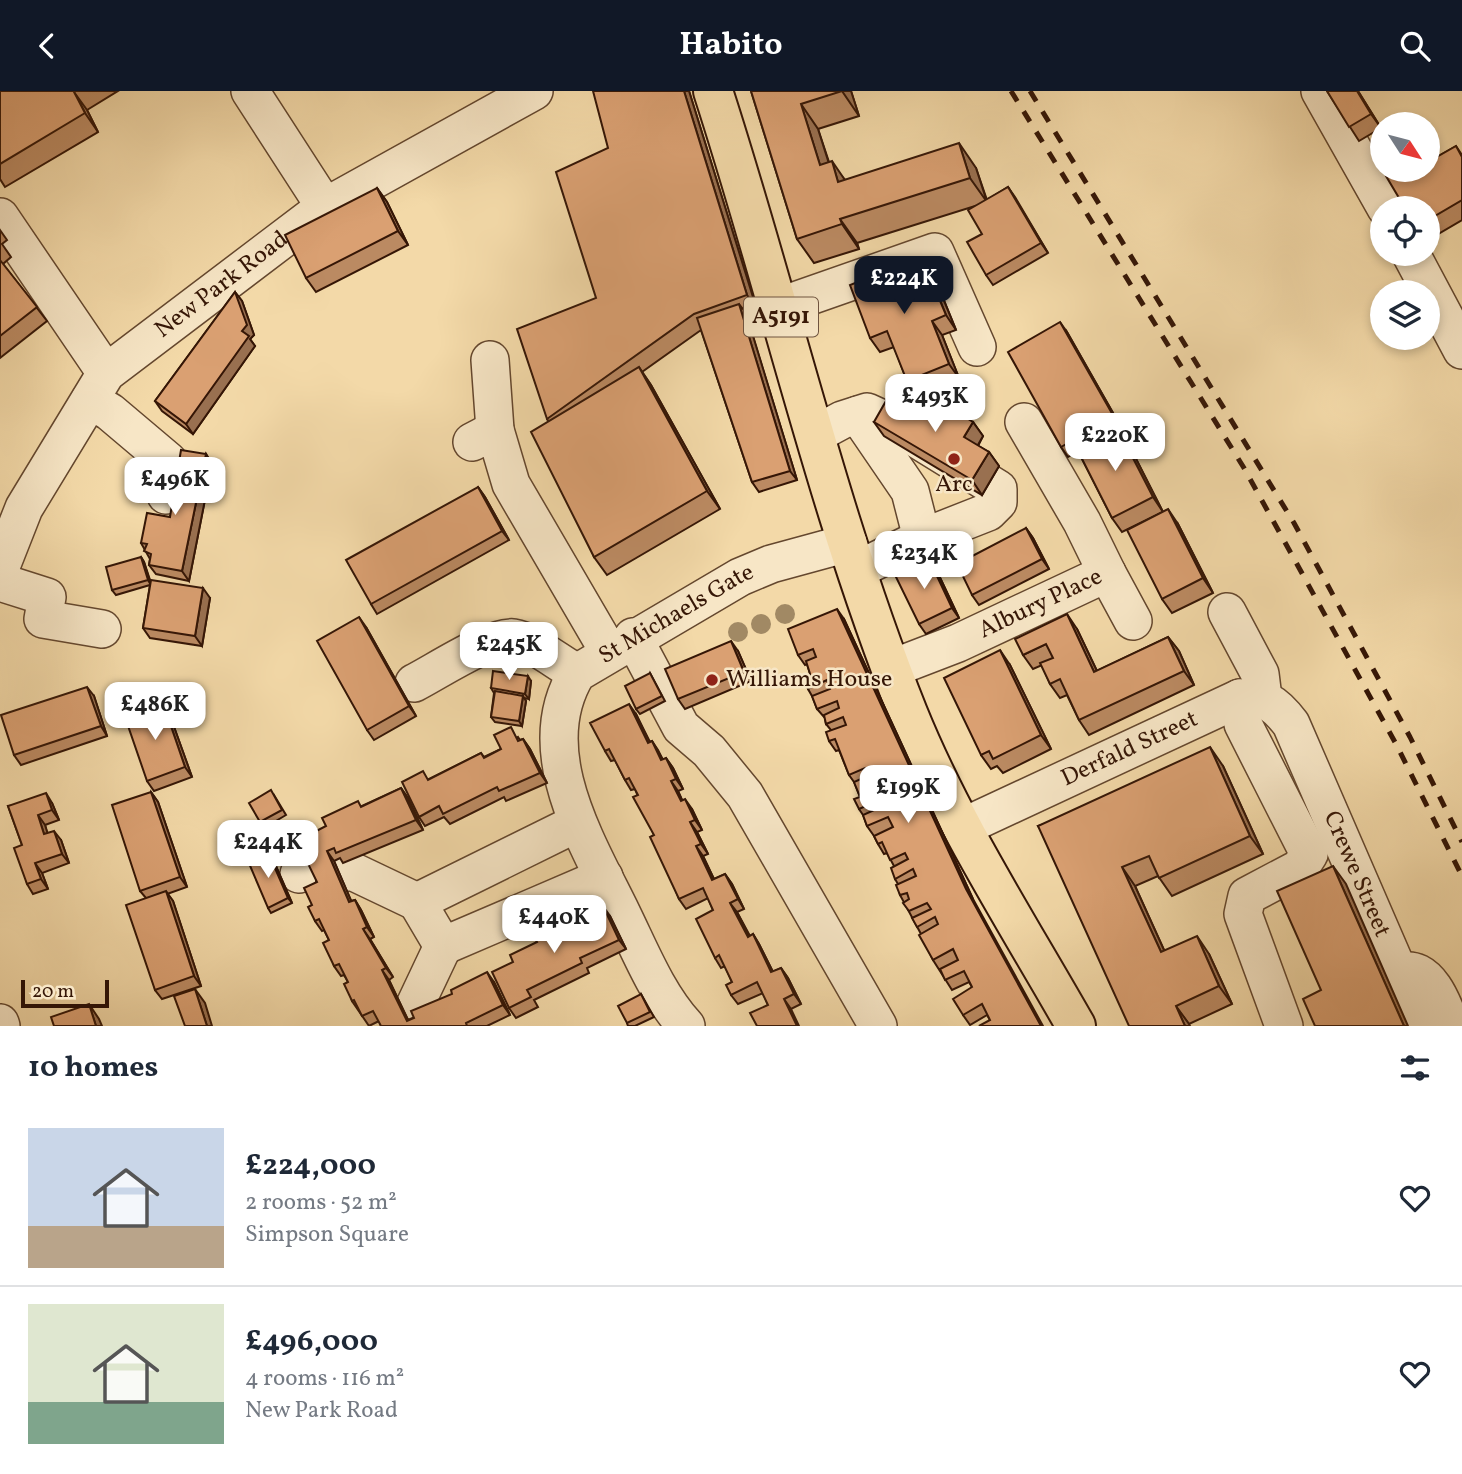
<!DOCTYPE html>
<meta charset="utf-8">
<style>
body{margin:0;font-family:Vollkorn,serif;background:#f2f2f3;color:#1f2937;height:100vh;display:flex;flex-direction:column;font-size:26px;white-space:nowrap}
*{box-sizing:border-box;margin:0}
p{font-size:23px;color:#747a83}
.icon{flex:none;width:38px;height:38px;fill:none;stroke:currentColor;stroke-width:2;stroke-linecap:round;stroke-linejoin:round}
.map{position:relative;height:935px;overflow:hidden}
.drawer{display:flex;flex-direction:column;background:#fff;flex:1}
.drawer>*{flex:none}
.needle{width:46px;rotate:126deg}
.buttons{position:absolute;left:1370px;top:21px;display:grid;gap:14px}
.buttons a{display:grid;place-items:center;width:70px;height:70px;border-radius:50%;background:#fff;box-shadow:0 4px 10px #0003;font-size:35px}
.scale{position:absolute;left:21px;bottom:18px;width:88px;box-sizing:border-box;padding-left:7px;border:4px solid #351606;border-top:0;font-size:19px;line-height:24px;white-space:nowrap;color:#351606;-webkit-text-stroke:5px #f7e6c6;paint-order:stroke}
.price{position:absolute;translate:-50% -60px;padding:0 16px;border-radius:14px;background:#fff;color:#222;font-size:23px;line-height:46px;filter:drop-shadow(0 2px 4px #0008)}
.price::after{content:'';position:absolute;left:50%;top:42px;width:21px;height:16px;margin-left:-10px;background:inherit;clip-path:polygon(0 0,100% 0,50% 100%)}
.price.active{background:#111827;color:#fff}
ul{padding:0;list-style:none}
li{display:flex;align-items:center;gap:21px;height:175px;padding:0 28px}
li+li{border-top:2px solid #e0e1e3}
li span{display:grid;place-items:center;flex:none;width:196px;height:140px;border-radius:0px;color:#555}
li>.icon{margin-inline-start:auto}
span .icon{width:84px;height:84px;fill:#fffc;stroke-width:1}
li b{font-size:30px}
h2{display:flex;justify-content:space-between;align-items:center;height:84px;padding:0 28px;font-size:30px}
header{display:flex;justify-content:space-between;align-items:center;height:91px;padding:0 28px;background:#111827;color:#fff;font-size:32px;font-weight:700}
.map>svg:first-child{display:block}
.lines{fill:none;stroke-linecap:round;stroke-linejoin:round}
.minor-casing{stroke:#64472e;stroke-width:40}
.major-casing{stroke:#351606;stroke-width:42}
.minor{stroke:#f7e6c6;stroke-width:37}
.major{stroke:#f3d9a8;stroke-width:38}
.rail{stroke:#351606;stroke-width:5;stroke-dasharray:12 12;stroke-linecap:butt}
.tree{fill:#a18964}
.wall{fill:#bb8a62;stroke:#351606;stroke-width:2}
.shaded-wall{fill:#997050;stroke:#351606;stroke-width:2}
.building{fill:#daa072;stroke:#351606;stroke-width:2}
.poi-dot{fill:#8f2418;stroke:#f7e6c6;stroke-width:2.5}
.labels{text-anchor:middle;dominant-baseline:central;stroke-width:5;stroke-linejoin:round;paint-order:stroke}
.shield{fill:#f7e6c6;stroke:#6f5440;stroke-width:2}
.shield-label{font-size:23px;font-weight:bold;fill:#351606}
.street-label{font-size:24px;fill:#351606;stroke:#f7e6c6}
.poi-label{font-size:24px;fill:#351606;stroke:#f7e6c6}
</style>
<header><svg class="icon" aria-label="back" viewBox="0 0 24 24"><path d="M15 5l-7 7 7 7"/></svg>Habito<svg class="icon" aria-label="search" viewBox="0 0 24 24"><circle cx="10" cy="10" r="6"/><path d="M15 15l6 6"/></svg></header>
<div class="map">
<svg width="1462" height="935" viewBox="0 0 1462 935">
<rect width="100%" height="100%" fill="#f3d9a8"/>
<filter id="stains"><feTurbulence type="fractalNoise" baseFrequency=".00286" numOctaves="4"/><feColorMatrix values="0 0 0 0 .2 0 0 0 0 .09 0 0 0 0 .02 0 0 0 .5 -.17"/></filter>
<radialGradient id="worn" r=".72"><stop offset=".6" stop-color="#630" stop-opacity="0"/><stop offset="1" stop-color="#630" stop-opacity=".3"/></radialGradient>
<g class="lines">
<defs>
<g id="minor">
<path d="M250,0L325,116"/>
<path d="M1320,0L1386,117"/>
<path d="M0,126L106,282"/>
<path d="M1411,163L1462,259"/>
<path d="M778,216L935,161L977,256"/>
<path d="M490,269L495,339"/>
<path d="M90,309L110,321L168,370L166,404"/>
<path d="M858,324L910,400L922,447"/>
<path d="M816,343L842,329L867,321L891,332L998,398V411L988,421L922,447L857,479"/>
<path d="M472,351L495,339L511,393L609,561"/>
<path id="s1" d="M0,478L24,417L106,282L325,116L534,0"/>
<path d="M1107,482L1133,530"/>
<path d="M0,491L47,506L43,528L102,538"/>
<path d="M1227,521L1260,583L1263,607"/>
<path d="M633,546L681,636L709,660L745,704L878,935"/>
<path id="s2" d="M893,577L958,552L1107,482L1082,431L1024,331"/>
<path d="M414,592C436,581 491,544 514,547C530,549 560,573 577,582"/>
<path d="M1240,607L1243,633L1309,763L1300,777L1247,805L1243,823L1284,935"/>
<path d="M577,732L417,811L443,855L604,786"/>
<path id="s3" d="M963,736L1240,607C1267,607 1274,611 1291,633L1422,935"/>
<path d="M339,781H354L417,811"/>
<path d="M299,783L313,778"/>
<path d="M1399,882C1428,870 1444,915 1451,935"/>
<path d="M408,929L443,855"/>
<path d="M0,932L1,935"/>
<path id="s4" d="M686,935C657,903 641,862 622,823C588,753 529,659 577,582L740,486L771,473L848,452"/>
</g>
<path id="major" d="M713,0C780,206 827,420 908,622C952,731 1018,833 1076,935"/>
</defs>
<!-- minor casing -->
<use href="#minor" class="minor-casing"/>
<!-- major casing -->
<use href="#major" class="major-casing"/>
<!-- minor -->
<use href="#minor" class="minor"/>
<!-- major -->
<use href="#major" class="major"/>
<!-- rail -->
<g class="rail">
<path d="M1011,0L1244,377L1396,653L1462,785"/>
<path d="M1030,0L1294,432L1410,646L1462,751"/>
</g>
</g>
<!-- trees -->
<g class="tree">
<circle cx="785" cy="523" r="10"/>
<circle cx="761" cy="533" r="10"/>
<circle cx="738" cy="541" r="10"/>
</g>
<!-- wall -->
<g class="wall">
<path d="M0,0H118L87,19L98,41L5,96L0,88Z"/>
<path d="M689,0L757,219L746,223L797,389L759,401L752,391L701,239L642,281L651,294L720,418L607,484L594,466L549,331L547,328L596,207L608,57Z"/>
<path d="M751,0H851L859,25L818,38L829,71L845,89L976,77L987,109L1008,96L1048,162L993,194L986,184L982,143L975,115L857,152L859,158L814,172L797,148Z"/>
<path d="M1327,0H1358L1381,37L1359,50Z"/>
<path d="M1456,55L1462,64V129L1428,149V117L1401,79L1405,84Z"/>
<path d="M377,97L387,111L408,154L316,201L306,187Z"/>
<path d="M0,139L7,149L2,153L11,166L3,173L47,230L0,267Z"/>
<path d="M926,176L936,190L956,239L942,244L959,287L917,304L907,290L894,256L880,261L870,247L915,180Z"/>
<path d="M235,201L242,210L254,244L250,248L255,255L193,343L162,320L155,310Z"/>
<path d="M1067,241L1121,336L1118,338L1128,352L1163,421L1122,441L1112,427L1078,360L1068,366L1061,356Z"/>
<path d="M929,327L973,331L983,345L978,355L989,361L999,375L982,404L884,345L874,331Z"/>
<path d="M206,363L212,373L189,490L156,483L149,474L150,468L141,452L170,426Z"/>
<path d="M478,396L485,406L509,449L377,523L371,513Z"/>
<path d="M1178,433L1213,502L1172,522L1162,508Z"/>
<path d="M1026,437L1033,447L1049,478L979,514L972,504Z"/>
<path d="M141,466L144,471L151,492L210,507L202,555L150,547L143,537L150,494L116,504L112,499Z"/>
<path d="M929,468L936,478L959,527L926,543L919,533Z"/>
<path d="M844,528L973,808L990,929L987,924L970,934L963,924L972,896L969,891L952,899L933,869L921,843L900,804L898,793L895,788L894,775L887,762L884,763L878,753L874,745L867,735L863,724L859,718L860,706L854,691L849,684L839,659L836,660L829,650L831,639L826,633L825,627L817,618L812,605L808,598L811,586L807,573L805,574L798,564Z"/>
<path d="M366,536L416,625L374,649L367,639Z"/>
<path d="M1077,538L1097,580L1168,546L1179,560L1194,594L1089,644L1079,629L1067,604L1060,607L1050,593L1042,574L1033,578L1023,564Z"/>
<path d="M738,560L751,590L685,618L678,608Z"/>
<path d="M1010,574L1051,658L1003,682L997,675L991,678L981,664Z"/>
<path d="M650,582L665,610L640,623L636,618Z"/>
<path d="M531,590L529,608L524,607L526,610L522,635L495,631L491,626L494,602L491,597Z"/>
<path d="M94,605L107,645L21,674L14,664Z"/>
<path d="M163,612L169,622L192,686L154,700L147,690Z"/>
<path d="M636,623L649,651L652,650L663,669L666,667L673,677L683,698L678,700L682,709L692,718L702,739L697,741L708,763L703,765L714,788L725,783L732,793L744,818L737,821L750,845L753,843L759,853L773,881L781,877L788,887L801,913L791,918L768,914L763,902L738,913L731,904L732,891L725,875L721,877L715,867L713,819L708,807L686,818L679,808L654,744L635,698L631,699L625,689L615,669L611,670L605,660Z"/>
<path d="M518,646L520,649L523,648L530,658L547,692L506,710L504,706L450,733L444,726L425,735L419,726L429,688L481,662L484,666L501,658Z"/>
<path d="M1223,675L1263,763L1172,805L1158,785L1135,795L1164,859L1209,863L1232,913L1189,933L1038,735Z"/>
<path d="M401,697L408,707L423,739L343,772L340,767L334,770L351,810L355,809L361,819L374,846L370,848L393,886L389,889L408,929L494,891L510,924L487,935H381L379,930L369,935L352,910L348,891L344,884L341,885L334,875L329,849L324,839L322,840L315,830L312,814L326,735L362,715Z"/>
<path d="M151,701L158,711L187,796L167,803L173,810L201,895L162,908L155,899L146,807L140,800Z"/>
<path d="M274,704L286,724L264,737L260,731Z"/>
<path d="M52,712L59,729L45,734L47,742L61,749L69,772L42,782L48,798L33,803L27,793L22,754L8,715Z"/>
<path d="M272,766L292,812L271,822L268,817Z"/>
<path d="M610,825L626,858L587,877L589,882L534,909L538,916L516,927L509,917L513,871L549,846L563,839Z"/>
<path d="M641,903L654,926L635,935H628L627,932Z"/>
</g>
<!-- shaded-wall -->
<g class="shaded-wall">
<path d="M684,0H689L757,219L747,204Z"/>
<path d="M842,0H851L859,25Z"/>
<path d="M1357,0H1358L1381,37L1371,23Z"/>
<path d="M74,1L87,19L98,41L85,22Z"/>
<path d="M801,13L818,38L837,98L820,74Z"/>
<path d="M959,52L976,77L987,111L970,87Z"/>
<path d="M832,70L849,95L838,91Z"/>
<path d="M1008,96L1015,106L1048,162L1041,152Z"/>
<path d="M377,97L387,111L408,154L398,140Z"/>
<path d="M840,128L857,152L859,158L842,133Z"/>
<path d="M926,176L936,190L956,239L946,224Z"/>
<path d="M235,201L242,210L254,244L250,248L255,255L193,343L186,333L242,240Z"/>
<path d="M739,213L746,222L797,389L790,380Z"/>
<path d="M932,230L942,244L959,287L949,273Z"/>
<path d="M1060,231L1067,241L1121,336L1114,326Z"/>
<path d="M639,276L651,294L720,418L707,400Z"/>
<path d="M973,331L983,345L974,361L964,346Z"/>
<path d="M1118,338L1128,352L1163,421L1153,406Z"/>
<path d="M989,361L999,375L982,404L972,389Z"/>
<path d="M206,363L212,373L189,490L182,480Z"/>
<path d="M478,396L485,406L509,449L502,440Z"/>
<path d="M1168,418L1178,433L1213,502L1203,487Z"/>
<path d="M1026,437L1033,447L1049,478L1042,468Z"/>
<path d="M141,466L144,471L151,494L148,489Z"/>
<path d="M929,468L936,478L959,527L952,517Z"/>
<path d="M203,497L210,507L202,555L195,545Z"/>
<path d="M837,518L844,528L973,808L1043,935H1041L966,798Z"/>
<path d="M1067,523L1077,538L1104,595L1094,581Z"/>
<path d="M359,526L366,536L416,625L409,615Z"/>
<path d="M1168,546L1179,560L1194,594L1184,580Z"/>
<path d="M731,550L738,560L751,590L744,581Z"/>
<path d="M1000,559L1010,574L1051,658L1041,644Z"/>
<path d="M528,585L531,590L529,608L525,603Z"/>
<path d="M87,596L94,605L107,645L101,635Z"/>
<path d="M523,605L526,610L522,635L519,630Z"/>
<path d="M163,612L169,622L192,686L185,676Z"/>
<path d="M629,613L636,623L655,661L648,652Z"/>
<path d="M523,648L530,658L547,692L540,682Z"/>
<path d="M652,650L658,659L668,679L661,669Z"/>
<path d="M1210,656L1223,675L1263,763L1250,745Z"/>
<path d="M666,667L673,677L683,698L676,688Z"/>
<path d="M671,690L678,700L687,720L681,710Z"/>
<path d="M401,697L408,707L423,739L416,729Z"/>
<path d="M151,701L158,711L187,796L180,786Z"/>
<path d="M46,702L52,712L59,729L52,719Z"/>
<path d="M685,708L692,718L702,739L695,729Z"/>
<path d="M38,724L45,734L51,753L44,743Z"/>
<path d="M690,731L697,741L708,763L701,753Z"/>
<path d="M54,740L61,749L69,772L62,763Z"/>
<path d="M696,755L703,765L719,799L712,789Z"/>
<path d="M327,760L334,770L356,821L349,811Z"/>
<path d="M268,761L272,766L292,812L288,807Z"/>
<path d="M35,772L42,782L48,798L41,788Z"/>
<path d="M1333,775L1346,793L1408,935H1404Z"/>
<path d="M1122,776L1135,795L1173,879L1161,861Z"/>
<path d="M725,783L732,793L744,818L738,808Z"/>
<path d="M166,800L173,810L201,895L194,885Z"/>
<path d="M355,809L361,819L374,846L367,836Z"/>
<path d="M730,812L737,821L755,856L748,846Z"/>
<path d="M603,815L610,825L626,858L619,849Z"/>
<path d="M363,838L370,848L393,886L386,877Z"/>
<path d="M753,843L759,853L778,891L771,881Z"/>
<path d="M1197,845L1209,863L1232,913L1219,895Z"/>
<path d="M781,877L788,887L801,913L794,903Z"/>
<path d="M382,879L389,889L411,935L407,930Z"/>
<path d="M487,881L494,891L510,924L503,914Z"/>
<path d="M195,898L205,912L212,935H207Z"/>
<path d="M784,908L791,918L799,935H797Z"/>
<path d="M89,913L99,928L102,935H96Z"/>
<path d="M1176,915L1189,933L1190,935H1185Z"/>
</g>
<!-- building -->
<g class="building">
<path d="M0,0H75L74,1L85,22L0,73Z"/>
<path d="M593,0H684L747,204L694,223L547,328L517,238L596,207L556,81L608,57Z"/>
<path d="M751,0H842L801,13L820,74L832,70L838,91L959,52L970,87L840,128L842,133L797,148Z"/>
<path d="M1327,0H1357L1371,23L1349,36Z"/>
<path d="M1456,55L1462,66V109L1428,129V117H1405L1386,85L1396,79H1401L1405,85L1415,79H1428V71Z"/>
<path d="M1008,96L1041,152L986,184L967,151L982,143L968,119Z"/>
<path d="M377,97L398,140L306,187L285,144Z"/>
<path d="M0,169L37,216L0,245Z"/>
<path d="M908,171L913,181L926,176L946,224L932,230L949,273L907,290L887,240L870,247L850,194Z"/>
<path d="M235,201L247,234L242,240L249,245L186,333L155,310Z"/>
<path d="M739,213L790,380L752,391L697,227Z"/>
<path d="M1060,231L1114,326L1061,356L1008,261Z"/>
<path d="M639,276L707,400L594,466L531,341Z"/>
<path d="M890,303L929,327L939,310L973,331L964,346L989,361L972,389L874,331Z"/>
<path d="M1118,338L1153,406L1112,427L1077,358Z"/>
<path d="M181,359L206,363L182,480L149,474L151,463L144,460L147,453L141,452L147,422L170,426Z"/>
<path d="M478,396L502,440L371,513L346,469Z"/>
<path d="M1168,418L1203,487L1162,508L1127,439Z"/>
<path d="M1026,437L1042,468L972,504L957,473Z"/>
<path d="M141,466L148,489L112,499L106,476Z"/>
<path d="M929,468L952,517L919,533L895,484Z"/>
<path d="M151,489L203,497L195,545L143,537Z"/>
<path d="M837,518L966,798L1041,935H979L990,929L982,913L963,924L953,908L972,896L964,880L945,889L940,878L958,869L953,858L933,869L919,844L938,833L935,826L917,836L912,827L931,818L927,812L909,820L903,812L909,808L907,802L900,804L896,794L916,785L913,778L895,788L891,777L908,768L905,762L890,769L882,751L878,753L874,745L893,736L888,726L867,735L863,724L883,715L880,709L859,718L854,708L860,706L854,691L868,685L865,677L849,684L835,648L829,650L826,641L846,634L843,626L826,633L824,624L839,617L837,610L817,618L812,605L830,598L827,589L808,598L804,589L811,586L806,570L816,566L813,558L798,564L788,538Z"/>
<path d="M1067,523L1094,581L1168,546L1184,580L1079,629L1060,588L1050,593L1040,572L1053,567L1046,553L1023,564L1015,548Z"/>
<path d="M359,526L409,615L367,639L317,550Z"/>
<path d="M731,550L744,581L678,608L665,578Z"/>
<path d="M1000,559L1041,644L993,668L989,660L981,664L944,587Z"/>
<path d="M493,580L528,585L525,603L491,597Z"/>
<path d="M650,582L662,605L636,618L625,595Z"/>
<path d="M87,596L101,635L14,664L1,624Z"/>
<path d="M495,600L523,605L519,630L491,626Z"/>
<path d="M163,612L185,676L147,690L125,626Z"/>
<path d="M629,613L648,652L652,650L661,669L666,667L676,688L671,690L681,710L685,708L695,729L690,731L701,753L696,755L712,789L725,783L738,808L730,812L748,846L753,843L771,881L781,877L794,903L784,908L797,935H757L750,922L768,914L757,891L731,904L726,894L732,891L719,864L715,867L696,828L713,819L703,797L679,808L650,746L654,744L633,706L638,704L629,687L625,689L609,658L605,660L590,632Z"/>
<path d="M511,636L518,650L523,648L540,682L499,700L497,696L443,723L439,715L419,726L402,691L423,680L428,689L481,662L484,667L501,658L494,644Z"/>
<path d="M1210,656L1250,745L1159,787L1149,765L1122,776L1161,861L1197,845L1219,895L1176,915L1185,935H1129L1038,735Z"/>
<path d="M401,697L416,729L336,762L334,757L327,760L349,811L355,809L367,836L363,838L386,877L382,879L407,930L414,927L411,920L452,903L451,899L487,881L503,914L466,932L467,935H381L373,920L362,925L354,909L352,910L344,893L348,891L339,873L334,875L323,852L329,849L319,828L315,830L308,816L312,814L304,797L317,791L297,750L326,735L322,727L358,710L361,716Z"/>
<path d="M271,699L282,719L260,731L249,712Z"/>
<path d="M151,701L180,786L140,800L112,714Z"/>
<path d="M46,702L52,719L38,724L44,743L54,740L62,763L35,772L41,788L27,793L14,757L22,754L8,715Z"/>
<path d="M268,761L288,807L268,817L248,770Z"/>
<path d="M1333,775L1404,935H1315L1303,908L1321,899L1277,800Z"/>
<path d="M166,800L194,885L155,899L126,814Z"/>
<path d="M603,815L619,849L580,867L582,872L527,899L531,906L509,917L492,881L513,871L510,864L537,851L534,846L545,840L548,846L563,839L561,834Z"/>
<path d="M195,898L207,935H185L174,905Z"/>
<path d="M641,903L650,921L627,932L618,915Z"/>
<path d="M89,913L96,935H54L51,926Z"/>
</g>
<!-- markers -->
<g class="poi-dot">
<circle cx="954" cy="368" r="7"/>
<circle cx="712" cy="589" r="7"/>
</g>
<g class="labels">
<!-- shield labels -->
<rect class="shield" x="744" y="206.5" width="74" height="39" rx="5"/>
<g class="shield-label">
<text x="781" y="226">A5191</text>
</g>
<!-- street labels -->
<g class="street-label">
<text stroke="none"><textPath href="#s1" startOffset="369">New Park Road</textPath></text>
<text stroke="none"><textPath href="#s2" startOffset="161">Albury Place</textPath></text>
<text stroke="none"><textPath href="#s4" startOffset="502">St Michaels Gate</textPath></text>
<text stroke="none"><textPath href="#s3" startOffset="184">Derfald Street</textPath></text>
<text stroke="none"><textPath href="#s3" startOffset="530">Crewe Street</textPath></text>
</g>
<!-- poi labels -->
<g class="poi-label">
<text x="954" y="394">Arc</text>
<text x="726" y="589" text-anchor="start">Williams House</text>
</g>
</g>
<rect width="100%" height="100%" filter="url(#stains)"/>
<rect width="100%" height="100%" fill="url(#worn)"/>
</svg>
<div class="buttons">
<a><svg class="needle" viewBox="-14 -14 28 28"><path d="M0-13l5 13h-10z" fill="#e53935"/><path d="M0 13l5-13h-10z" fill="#747a83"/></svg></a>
<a><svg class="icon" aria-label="locate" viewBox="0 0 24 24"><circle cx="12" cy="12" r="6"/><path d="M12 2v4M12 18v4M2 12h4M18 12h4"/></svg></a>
<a><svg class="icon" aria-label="layers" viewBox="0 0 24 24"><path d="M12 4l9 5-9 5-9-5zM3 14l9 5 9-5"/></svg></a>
</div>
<div class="scale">20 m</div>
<b class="price active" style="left:904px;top:225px">£224K</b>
<b class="price" style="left:935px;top:343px">£493K</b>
<b class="price" style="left:1115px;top:382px">£220K</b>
<b class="price" style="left:175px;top:426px">£496K</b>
<b class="price" style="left:924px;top:500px">£234K</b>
<b class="price" style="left:509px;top:591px">£245K</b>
<b class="price" style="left:155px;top:651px">£486K</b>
<b class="price" style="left:908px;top:734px">£199K</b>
<b class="price" style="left:268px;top:789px">£244K</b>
<b class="price" style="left:554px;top:864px">£440K</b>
</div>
<section class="drawer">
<h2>10 homes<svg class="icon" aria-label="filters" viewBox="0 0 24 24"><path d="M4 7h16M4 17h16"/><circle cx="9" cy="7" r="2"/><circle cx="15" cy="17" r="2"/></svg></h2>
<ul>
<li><span style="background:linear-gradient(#c9d6e8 70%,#b9a48a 0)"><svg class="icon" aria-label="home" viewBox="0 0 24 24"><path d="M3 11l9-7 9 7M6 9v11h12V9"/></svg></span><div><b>£224,000</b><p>2 rooms · 52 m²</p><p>Simpson Square</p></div><svg class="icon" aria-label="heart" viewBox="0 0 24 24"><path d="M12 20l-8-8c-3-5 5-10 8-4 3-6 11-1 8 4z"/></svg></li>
<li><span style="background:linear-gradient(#dfe7d0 70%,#7fa58c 0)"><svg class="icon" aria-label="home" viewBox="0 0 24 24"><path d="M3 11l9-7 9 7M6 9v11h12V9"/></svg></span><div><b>£496,000</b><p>4 rooms · 116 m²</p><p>New Park Road</p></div><svg class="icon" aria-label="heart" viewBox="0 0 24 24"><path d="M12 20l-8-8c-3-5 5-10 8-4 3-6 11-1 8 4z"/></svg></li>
</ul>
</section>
